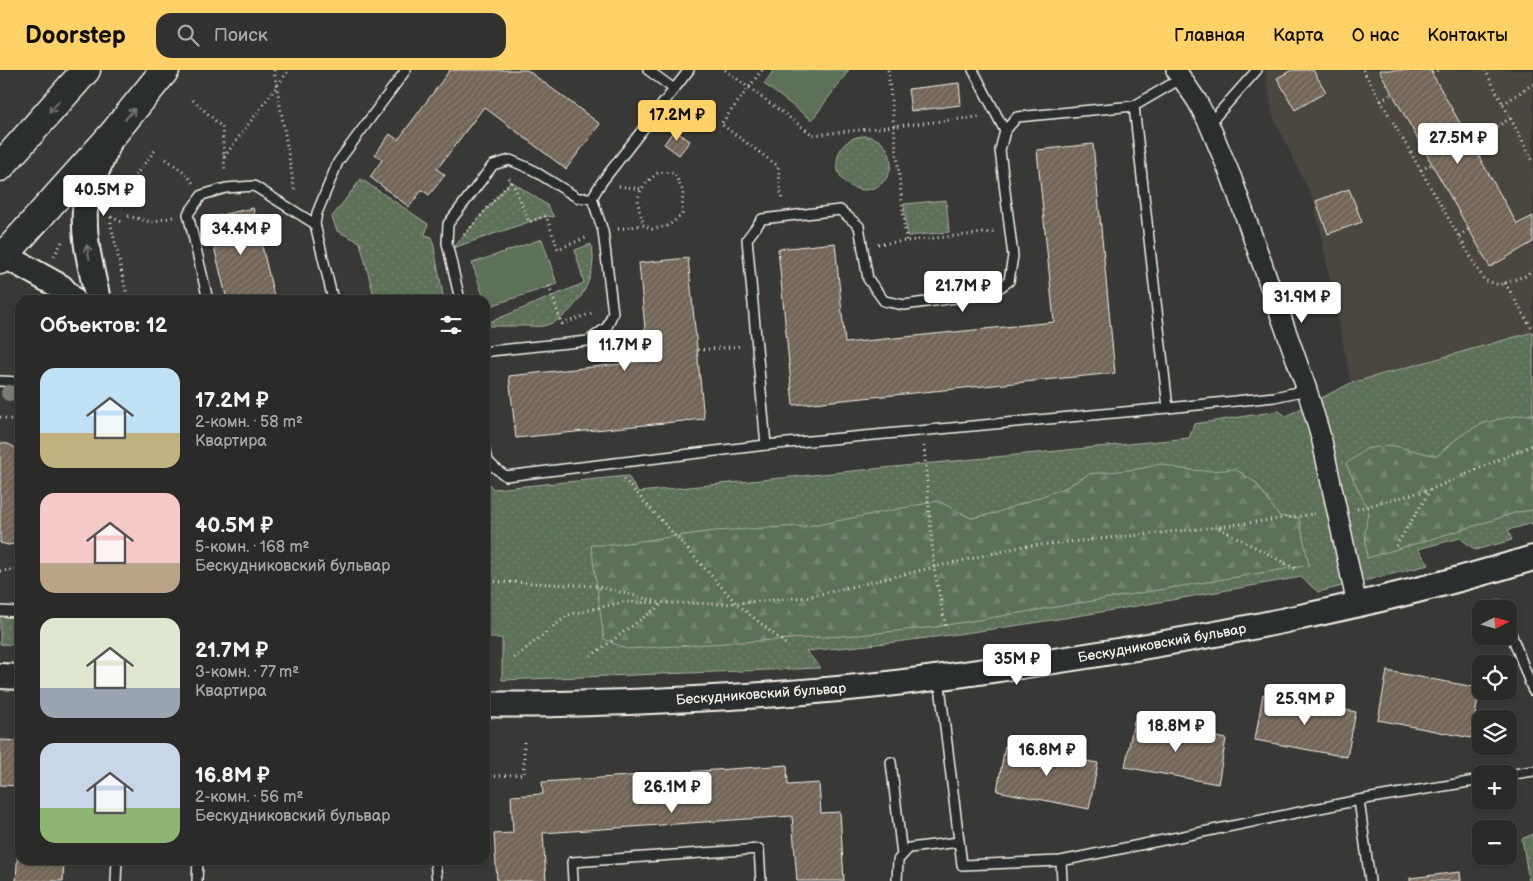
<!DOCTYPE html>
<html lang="ru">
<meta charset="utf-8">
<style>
body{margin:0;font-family:"Balsamiq Sans",sans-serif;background:#323230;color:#f1f3f6;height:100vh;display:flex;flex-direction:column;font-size:19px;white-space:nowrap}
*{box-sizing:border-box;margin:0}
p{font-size:16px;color:#a5a7a8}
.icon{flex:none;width:28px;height:28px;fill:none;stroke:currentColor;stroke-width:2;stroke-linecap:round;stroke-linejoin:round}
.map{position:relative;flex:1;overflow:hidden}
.sheet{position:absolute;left:15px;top:225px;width:475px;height:570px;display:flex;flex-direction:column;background:#2a2a28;border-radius:15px;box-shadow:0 1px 4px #0004,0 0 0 1px #464645}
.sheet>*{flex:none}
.needle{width:32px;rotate:84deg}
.controls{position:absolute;left:1472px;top:530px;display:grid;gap:10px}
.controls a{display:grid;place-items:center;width:45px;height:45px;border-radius:10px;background:#2a2a28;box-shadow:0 1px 4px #0004,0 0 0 1px #464645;font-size:25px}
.price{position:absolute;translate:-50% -42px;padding:0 11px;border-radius:5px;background:#fff;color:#222;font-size:16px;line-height:32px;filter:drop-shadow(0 1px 2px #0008)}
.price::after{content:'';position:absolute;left:50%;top:30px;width:15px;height:11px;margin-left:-8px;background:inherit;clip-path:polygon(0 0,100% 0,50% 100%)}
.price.on{background:#ffd166;color:#111}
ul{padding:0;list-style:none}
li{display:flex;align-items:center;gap:15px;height:125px;padding:0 25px}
li span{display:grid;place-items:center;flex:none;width:140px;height:100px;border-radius:15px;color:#555}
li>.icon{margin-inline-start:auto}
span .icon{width:60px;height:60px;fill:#fffc;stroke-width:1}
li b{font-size:21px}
h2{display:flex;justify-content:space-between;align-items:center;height:60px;padding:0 25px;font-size:21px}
header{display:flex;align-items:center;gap:30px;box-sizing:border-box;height:70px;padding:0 25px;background:#ffd166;color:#111}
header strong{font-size:24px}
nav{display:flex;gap:28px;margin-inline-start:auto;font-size:18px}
.search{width:350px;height:45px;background:#323230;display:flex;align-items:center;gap:12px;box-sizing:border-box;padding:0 18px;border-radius:15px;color:#a5a7a8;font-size:19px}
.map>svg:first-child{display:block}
.built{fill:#494640}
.green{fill:url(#green-dots);stroke:#a8b0a0}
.forest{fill:url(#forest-firs);stroke:#a8b0a0}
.pitch{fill:#5d6f59;stroke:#a8b0a0}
.building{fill:url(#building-hatch);stroke:#f4f1e8}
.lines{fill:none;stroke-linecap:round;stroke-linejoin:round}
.service-casing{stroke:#f4f1e8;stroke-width:12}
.minor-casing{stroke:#f4f1e8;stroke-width:22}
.tertiary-casing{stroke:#f4f1e8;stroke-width:28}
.primary-casing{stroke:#f4f1e8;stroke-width:31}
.path{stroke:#f4f1e8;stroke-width:3;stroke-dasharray:1 4;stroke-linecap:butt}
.service{stroke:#2a2d2e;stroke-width:9}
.minor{stroke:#2a2d2e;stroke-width:19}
.tertiary{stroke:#2a2d2e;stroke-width:24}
.primary{stroke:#2a2d2e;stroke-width:28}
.tree{fill:#7a7d75}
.oneway{stroke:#71726f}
.labels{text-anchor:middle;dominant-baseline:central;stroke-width:4;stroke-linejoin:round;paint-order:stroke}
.street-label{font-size:14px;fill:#f4f1e8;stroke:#2a2d2e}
</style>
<header>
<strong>Doorstep</strong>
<div class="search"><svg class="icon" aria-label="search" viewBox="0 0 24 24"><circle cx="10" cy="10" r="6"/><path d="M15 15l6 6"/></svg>Поиск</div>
<nav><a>Главная</a><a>Карта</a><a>О нас</a><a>Контакты</a></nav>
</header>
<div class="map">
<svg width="1533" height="811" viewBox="0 0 1533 811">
<defs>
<pattern id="green-dots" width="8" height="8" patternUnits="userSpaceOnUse" patternTransform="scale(1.25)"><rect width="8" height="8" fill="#5d6f59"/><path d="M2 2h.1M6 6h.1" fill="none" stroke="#758471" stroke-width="1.8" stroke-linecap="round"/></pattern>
<pattern id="forest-firs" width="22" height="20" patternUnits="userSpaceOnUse" patternTransform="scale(1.25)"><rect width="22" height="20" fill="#5d6f59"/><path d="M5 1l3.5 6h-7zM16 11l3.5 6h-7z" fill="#758471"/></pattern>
<pattern id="building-hatch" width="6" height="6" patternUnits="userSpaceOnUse" patternTransform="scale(1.25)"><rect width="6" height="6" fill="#726558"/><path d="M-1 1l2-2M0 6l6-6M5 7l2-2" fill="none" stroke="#877c70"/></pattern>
</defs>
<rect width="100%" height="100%" fill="#383836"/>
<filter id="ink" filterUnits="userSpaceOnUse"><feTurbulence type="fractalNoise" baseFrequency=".02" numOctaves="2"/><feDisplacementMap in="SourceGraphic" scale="10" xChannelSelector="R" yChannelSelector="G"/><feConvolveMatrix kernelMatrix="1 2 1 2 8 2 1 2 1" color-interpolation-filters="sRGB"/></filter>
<g filter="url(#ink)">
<!-- built -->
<path class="built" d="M1265,0H1533V262L1351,313L1314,131L1273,47Z"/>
<!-- green -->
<g class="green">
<circle cx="864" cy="93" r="27"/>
<path d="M361,109L428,154L425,165L432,167L444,230H375L360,172L337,161L332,147Z"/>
<path d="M511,111L547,135L554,147L546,146L453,178Z"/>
<path d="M946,130L949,162L907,166L904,134Z"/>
<path d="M591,174C601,204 574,250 543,256C539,257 533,256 528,256C513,256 499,256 485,256V254L584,213L575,180Z"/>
<path d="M1533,262V453L1508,460L1512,470L1475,480L1460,468L1418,479L1429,495L1318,522L1301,507C1137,536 972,567 806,581L821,598L502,610V568H485V409L493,419L628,406L638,422L1189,368L1194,354L1279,341L1286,346L1351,313Z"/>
<path d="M0,541L20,542V551H16L20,552V575L0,574Z"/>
<path d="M1533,764V811H1529L1522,769Z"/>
</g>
<!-- forest -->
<g class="forest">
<path d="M1533,344V440L1518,442L1471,457L1367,488L1365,464L1368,440L1346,394L1366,379L1390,375L1437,386C1449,375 1461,364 1475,357C1491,349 1515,346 1533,344Z"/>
<path d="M1161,394C1190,402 1206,402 1235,399L1256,413L1279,446L1299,448L1309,495L935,557L858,565L626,579L604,569L591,475H612L714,461L817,455L938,431L971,448L996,443L1067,417L1089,404L1138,399Z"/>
</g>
<!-- pitch -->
<g class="pitch">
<path d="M774,0H849L812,50L764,14Z"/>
<path d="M542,169L557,214L487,237L472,193Z"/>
</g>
<!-- building -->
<g class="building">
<path d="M450,0H527L600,54L566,99L484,37L437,99L445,105L429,125L422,120L409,137L370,107L382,90L375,84L390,64L398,70Z"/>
<path d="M1292,0H1313L1326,22L1295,40L1277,8Z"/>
<path d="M1379,0H1430L1517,154L1533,146V172L1490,197Z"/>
<path d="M959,13L961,35L911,41L908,19Z"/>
<path d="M674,60L690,71L679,85L664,74Z"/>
<path d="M1093,74L1115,303L793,335L778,179L835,173L845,273L1054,252L1037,80Z"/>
<path d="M1349,119L1362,152L1328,164L1316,131Z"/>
<path d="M253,138L275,230H227L207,148Z"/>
<path d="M688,188L704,349L516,368L509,306L648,291L639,193Z"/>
<path d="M0,373L8,374L14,377L20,385V472L14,474L8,475L0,473Z"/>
<path d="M1387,601L1480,618L1471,668L1378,650Z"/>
<path d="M1263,624L1356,642L1347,687L1255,670Z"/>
<path d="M1134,651L1226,669L1218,714L1125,697Z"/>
<path d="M0,670L20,671V716L0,715Z"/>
<path d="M1005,676L1098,693L1089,739L997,721Z"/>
<path d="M787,695L788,715L819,713L821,743L840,742L844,811H797L792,746L543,763L546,811H497L494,764L513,763L511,726L543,724L542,712Z"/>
<path d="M20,744V790H64L63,811H16Z"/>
<path d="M1460,802L1461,811H1410V808Z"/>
</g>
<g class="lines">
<defs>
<g id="service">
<path d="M648,0L674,19"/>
<path d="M973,0L1005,61"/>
<path d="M1209,54L1257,0"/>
<path d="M208,230L188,144L202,125L226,118L254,116L315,154"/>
<path d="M333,230L315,154L317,143L338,92L406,0"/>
<path d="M460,230L447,173L448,154L493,95L510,90L531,99L578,128H592"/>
<path d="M485,283L490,281L588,271L607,257L613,243L612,235L603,161L592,128L601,113L689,0"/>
<path d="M0,311L20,312"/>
<path d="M1168,338L1274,327L1307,320"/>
<path d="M766,375L747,169L762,149L840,140L859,156L868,209L884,231L904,235L992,223L1009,211L1013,186L1000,80L1005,61L1017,47L1134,36"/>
<path d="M485,381C486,393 496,399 506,406L766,375L1168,338L1134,36L1182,8"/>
<path d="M1500,535L1502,539"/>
<path d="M0,541L20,542"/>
<path d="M1509,558L1533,621"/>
<path d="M939,608L962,795L1061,791L1359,730L1481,710"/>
<path d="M891,692L902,785"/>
<path d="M1509,705L1533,701"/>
<path d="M1359,730L1370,811"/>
<path d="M435,790L437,811"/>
<path d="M1061,791L1062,811"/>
<path d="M116,811L117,790"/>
<path d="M197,811L198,790"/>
<path d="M573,811L572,792L759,779L761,811"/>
<path d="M897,811L898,790L909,778L959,772"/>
</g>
<path id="minor" d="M1176,0L1197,31L1209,54L1232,109L1307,320L1322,371L1357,535"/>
<g id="tertiary">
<path d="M0,183L61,217L73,230"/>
<path d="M98,230C92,201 83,170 85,141C87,118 100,95 108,75"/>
<path d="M0,606L20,607"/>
<path d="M485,634C533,636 581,633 629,632C705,629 782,625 858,617C914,612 971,603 1027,595C1198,570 1368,538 1533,488"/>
</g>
<g id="primary">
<path d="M0,97L86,0"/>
<path d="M0,190L113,64L165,0"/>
</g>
</defs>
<!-- service casing -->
<use href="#service" class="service-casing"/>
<!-- minor casing -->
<use href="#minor" class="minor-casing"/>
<!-- tertiary casing -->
<use href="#tertiary" class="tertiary-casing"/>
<!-- primary casing -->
<use href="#primary" class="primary-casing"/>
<!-- path -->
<g class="path">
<path d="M274,0L295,123"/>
<path d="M725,0L813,65L979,47"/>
<path d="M762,0L721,54L778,96L782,132"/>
<path d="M888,0L906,171"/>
<path d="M1363,0L1484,210L1499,215L1525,206L1533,200"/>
<path d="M1485,0L1533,91"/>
<path d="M1432,3L1438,0"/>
<path d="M193,30L222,57L225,102"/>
<path d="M1381,31L1393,23"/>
<path d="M1503,34L1533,14"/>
<path d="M1471,72L1511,48"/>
<path d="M224,87L289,0"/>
<path d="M166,89L184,102L193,113"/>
<path d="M1421,100L1432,94"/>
<path d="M509,108L515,118L529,152L546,146L558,179L588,167"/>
<path d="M619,116L641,119"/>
<path d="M120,125L156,79"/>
<path d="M128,146L151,152L173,147"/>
<path d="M111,147V155L128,230"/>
<path d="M111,147L124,153"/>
<path d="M618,159L644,155L652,159L668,156L682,145L683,121L674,103L659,102C636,120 634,127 644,155"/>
<path d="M464,165L511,111"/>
<path d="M1459,166L1469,159"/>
<path d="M878,174L994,162"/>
<path d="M54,186L62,172"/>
<path d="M1505,213L1533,260"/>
<path d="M549,216L563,258"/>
<path d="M562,254L595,242"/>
<path d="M698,280L742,276"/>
<path d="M0,347L20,351"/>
<path d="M924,376L934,498L946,558"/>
<path d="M624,409L736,533L788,576"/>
<path d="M1357,439L1432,419L1533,375"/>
<path d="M1219,458L1298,500"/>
<path d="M1396,476L1431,419"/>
<path d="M0,501L20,499"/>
<path d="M485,511L596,516L655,531"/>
<path d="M591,586L662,534"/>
<path d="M514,588L568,545L623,532L724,534L808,527L1020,477L1218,457L1315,444"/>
<path d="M485,707L524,704V669"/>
</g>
<!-- service -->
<use href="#service" class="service"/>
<!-- minor -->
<use href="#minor" class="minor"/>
<!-- tertiary -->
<use href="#tertiary" class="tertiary"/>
<!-- primary -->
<use href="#primary" class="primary"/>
</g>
<!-- trees -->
<circle class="tree" cx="9" cy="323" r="8"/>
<!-- one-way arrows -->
<defs><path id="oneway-shaft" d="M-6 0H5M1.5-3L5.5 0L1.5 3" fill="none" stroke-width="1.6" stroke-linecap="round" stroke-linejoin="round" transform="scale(1.25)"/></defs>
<g class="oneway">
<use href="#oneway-shaft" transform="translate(54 37) rotate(132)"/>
<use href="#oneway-shaft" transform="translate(130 44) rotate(-50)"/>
<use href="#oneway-shaft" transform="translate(88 182) rotate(-101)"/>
</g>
</g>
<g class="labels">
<!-- street labels -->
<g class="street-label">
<text transform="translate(1162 573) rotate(-10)">Бескудниковский бульвар</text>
<text transform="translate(761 624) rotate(-4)">Бескудниковский бульвар</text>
</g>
</g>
</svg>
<div class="controls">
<a><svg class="needle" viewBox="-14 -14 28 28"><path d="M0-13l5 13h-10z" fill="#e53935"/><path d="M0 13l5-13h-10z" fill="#a5a7a8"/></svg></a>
<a><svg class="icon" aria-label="locate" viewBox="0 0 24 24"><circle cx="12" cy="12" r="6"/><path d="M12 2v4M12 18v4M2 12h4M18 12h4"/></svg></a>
<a><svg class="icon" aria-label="layers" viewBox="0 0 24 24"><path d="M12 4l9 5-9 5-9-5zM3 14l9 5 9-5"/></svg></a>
<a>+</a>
<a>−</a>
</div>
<b class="price on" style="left:677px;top:72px">17.2M ₽</b>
<b class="price" style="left:1458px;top:95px">27.5M ₽</b>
<b class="price" style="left:104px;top:147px">40.5M ₽</b>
<b class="price" style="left:241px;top:186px">34.4M ₽</b>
<b class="price" style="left:963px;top:243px">21.7M ₽</b>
<b class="price" style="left:1302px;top:254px">31.9M ₽</b>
<b class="price" style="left:625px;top:302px">11.7M ₽</b>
<b class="price" style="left:1017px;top:616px">35M ₽</b>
<b class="price" style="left:1305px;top:656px">25.9M ₽</b>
<b class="price" style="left:1176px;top:683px">18.8M ₽</b>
<b class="price" style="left:1047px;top:707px">16.8M ₽</b>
<b class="price" style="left:672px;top:744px">26.1M ₽</b>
<section class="sheet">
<h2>Объектов: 12<svg class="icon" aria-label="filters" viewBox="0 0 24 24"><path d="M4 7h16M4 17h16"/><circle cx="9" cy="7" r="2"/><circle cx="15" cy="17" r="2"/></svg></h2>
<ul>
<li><span style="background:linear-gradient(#bfe0f5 65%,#c2b280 0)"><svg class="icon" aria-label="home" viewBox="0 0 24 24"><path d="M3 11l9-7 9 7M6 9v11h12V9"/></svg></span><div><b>17.2M ₽</b><p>2-комн. · 58 m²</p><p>Квартира</p></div></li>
<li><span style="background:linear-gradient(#f6c9c9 70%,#b9a48a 0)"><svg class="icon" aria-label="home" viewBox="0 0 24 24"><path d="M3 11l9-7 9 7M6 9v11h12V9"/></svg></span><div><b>40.5M ₽</b><p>5-комн. · 168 m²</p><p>Бескудниковский бульвар</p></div></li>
<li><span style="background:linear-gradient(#dfe7d0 70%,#9aa5b1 0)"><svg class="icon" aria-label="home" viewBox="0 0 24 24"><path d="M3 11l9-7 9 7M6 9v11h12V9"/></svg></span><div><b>21.7M ₽</b><p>3-комн. · 77 m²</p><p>Квартира</p></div></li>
<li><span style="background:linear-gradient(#c9d6e8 65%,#8fb573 0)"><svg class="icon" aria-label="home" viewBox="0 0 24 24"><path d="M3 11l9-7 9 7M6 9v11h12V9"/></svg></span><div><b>16.8M ₽</b><p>2-комн. · 56 m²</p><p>Бескудниковский бульвар</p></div></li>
</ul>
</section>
</div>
